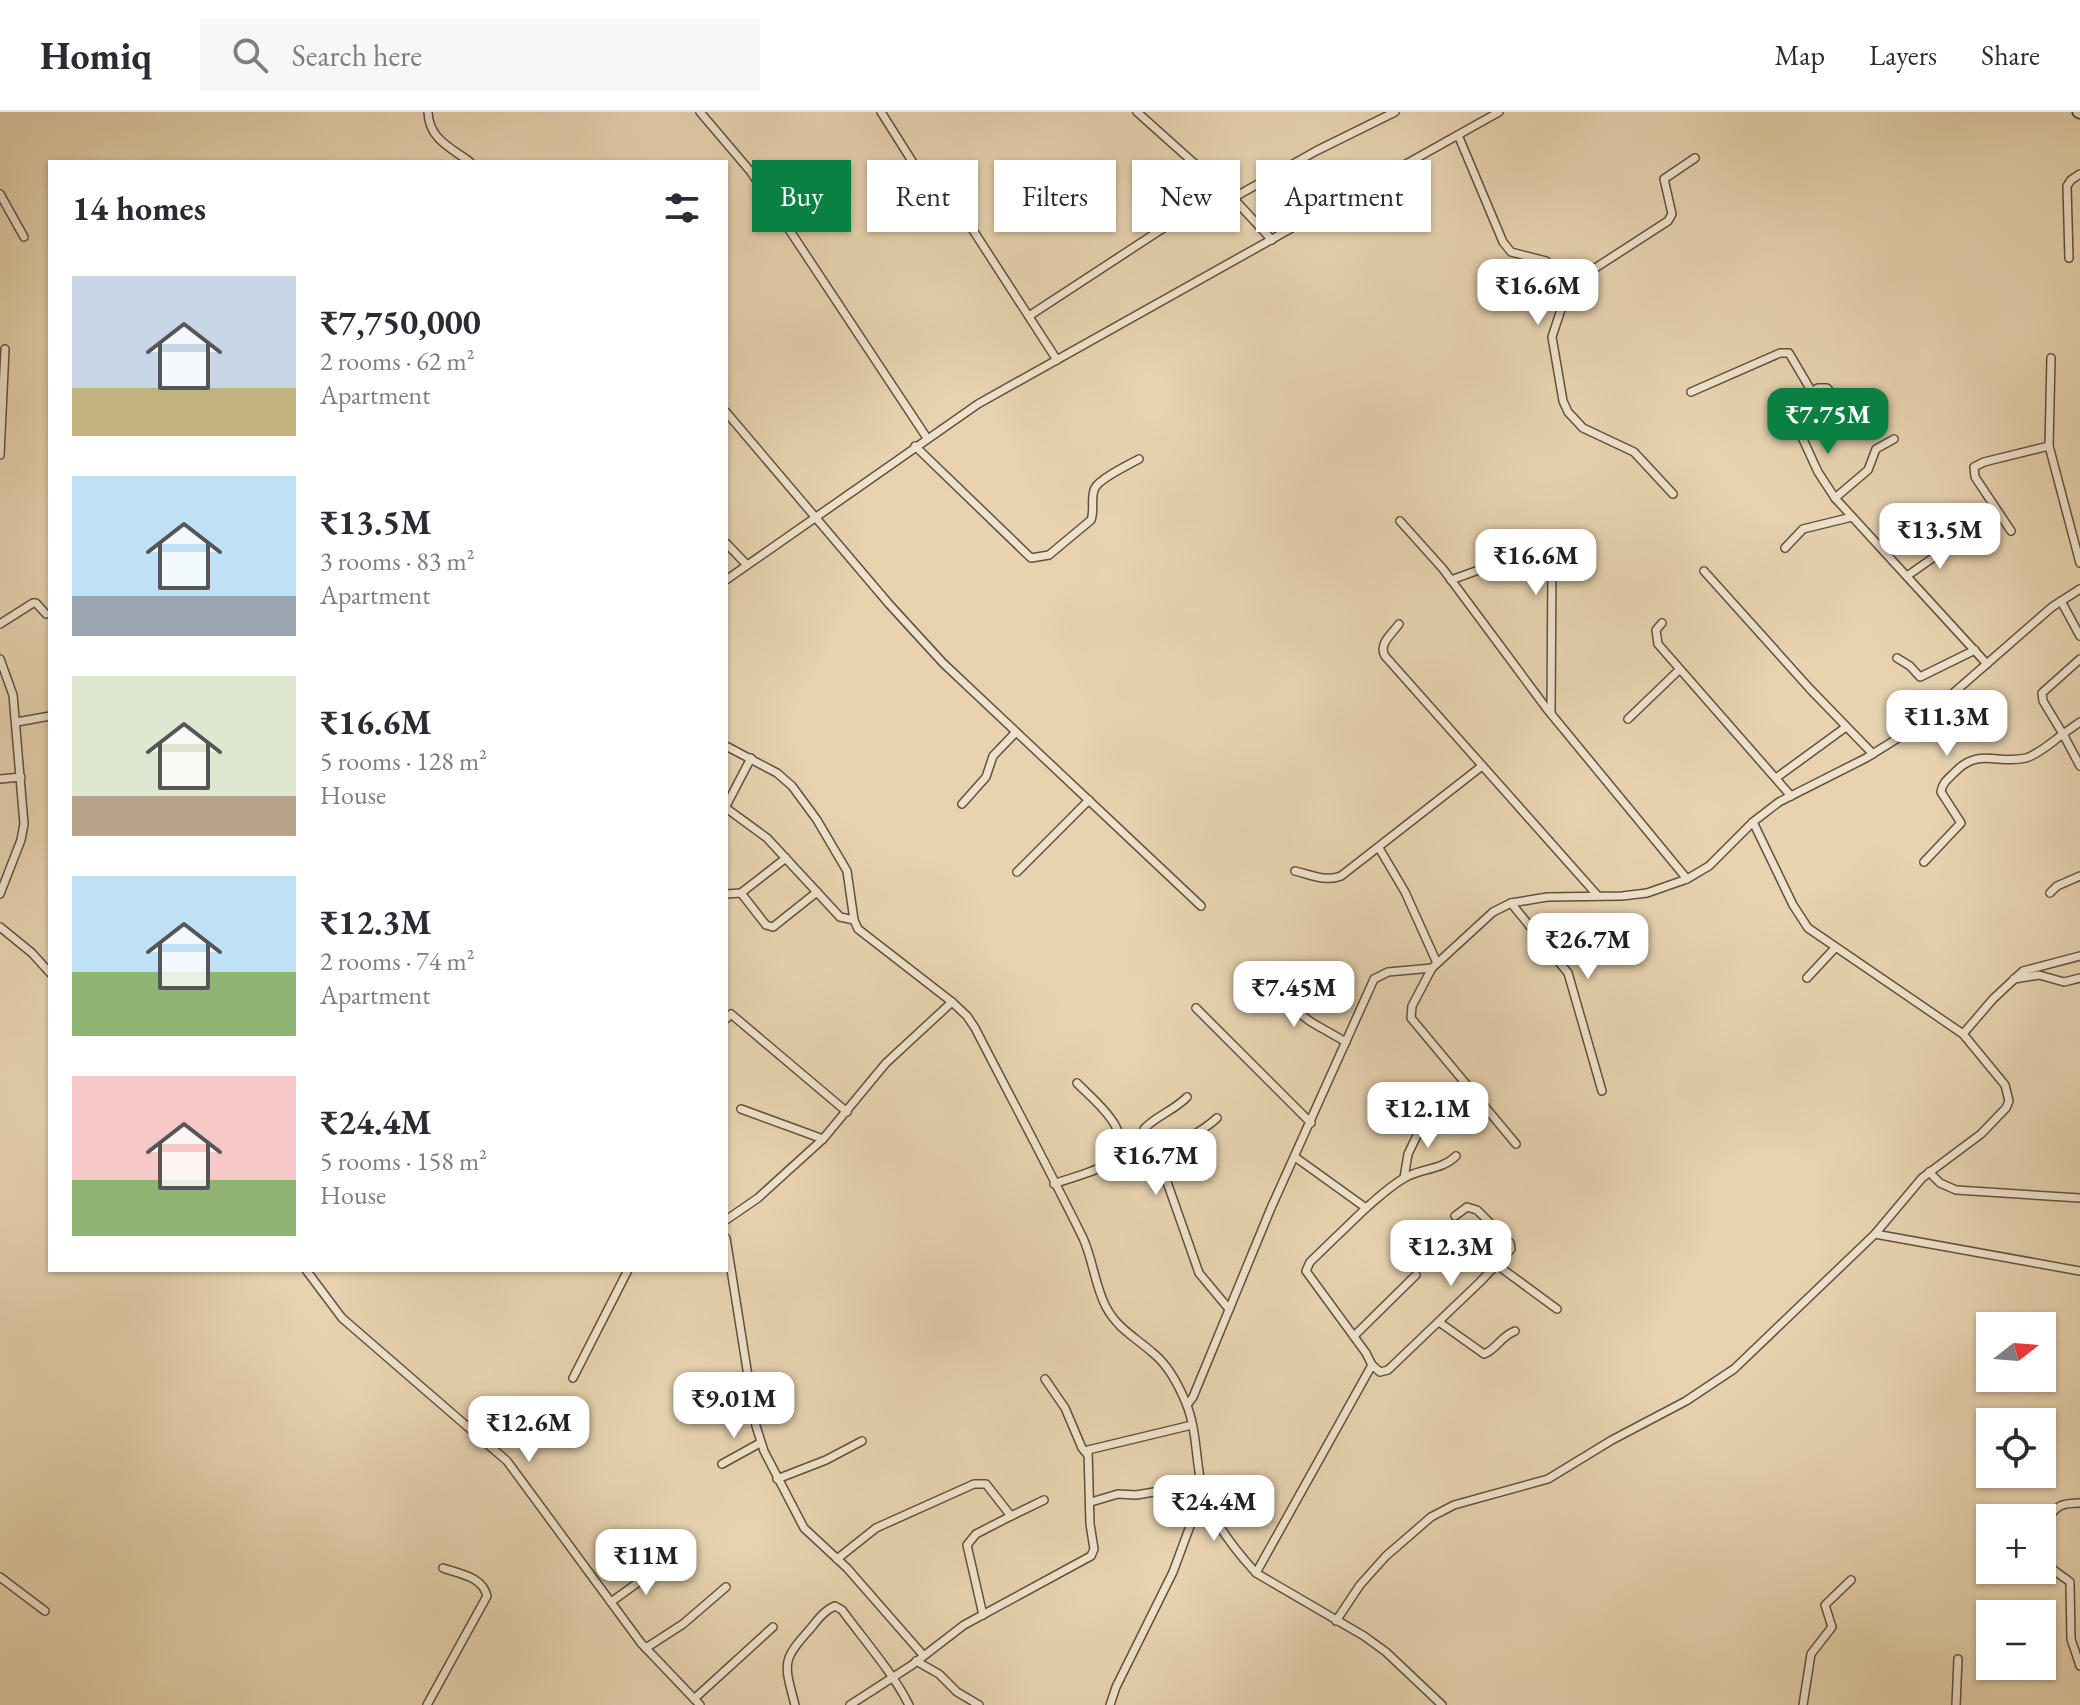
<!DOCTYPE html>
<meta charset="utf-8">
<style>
body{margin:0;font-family:"EB Garamond",serif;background:#f7f7f7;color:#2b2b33;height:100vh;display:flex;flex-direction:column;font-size:30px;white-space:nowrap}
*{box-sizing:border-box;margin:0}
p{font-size:26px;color:#7c7c81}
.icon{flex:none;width:44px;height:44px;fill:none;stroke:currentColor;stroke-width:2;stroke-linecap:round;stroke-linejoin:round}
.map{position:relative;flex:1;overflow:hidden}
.sheet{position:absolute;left:48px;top:48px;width:680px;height:1112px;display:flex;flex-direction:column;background:#fff;border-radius:0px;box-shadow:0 2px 6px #0004}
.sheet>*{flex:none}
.guide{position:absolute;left:752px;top:48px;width:760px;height:72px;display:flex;gap:16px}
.needle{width:52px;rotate:73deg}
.controls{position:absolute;left:1976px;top:1200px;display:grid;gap:16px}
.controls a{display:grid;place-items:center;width:80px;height:80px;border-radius:0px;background:#fff;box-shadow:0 2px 6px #0004;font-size:40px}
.price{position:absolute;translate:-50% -68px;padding:0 18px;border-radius:16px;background:#fff;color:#222;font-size:26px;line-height:52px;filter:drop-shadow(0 2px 4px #0008)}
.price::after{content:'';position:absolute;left:50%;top:48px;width:24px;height:18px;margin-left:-12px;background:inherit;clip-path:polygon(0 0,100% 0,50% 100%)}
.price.active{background:#0b8043;color:#fff}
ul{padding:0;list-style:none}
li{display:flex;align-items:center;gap:24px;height:200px;padding:0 24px}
li span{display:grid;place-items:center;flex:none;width:224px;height:160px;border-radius:0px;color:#555}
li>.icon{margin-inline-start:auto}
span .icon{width:96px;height:96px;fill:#fffc;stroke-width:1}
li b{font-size:34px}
h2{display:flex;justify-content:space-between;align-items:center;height:96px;padding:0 24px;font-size:34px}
.tag{padding:0 28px;border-radius:0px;background:#fff;box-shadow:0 2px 6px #0004;font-size:28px;line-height:72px}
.tag.active{background:#0b8043;color:#fff}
header{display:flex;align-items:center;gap:48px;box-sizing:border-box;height:112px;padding:0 40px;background:#fff;border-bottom:2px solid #e1e1e2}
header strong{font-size:38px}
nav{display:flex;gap:44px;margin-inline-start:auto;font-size:28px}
.search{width:560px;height:72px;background:#f7f7f7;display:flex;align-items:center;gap:20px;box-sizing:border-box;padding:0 28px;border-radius:0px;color:#7c7c81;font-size:30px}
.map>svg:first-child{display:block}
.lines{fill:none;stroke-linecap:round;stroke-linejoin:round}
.street-casing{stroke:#62503a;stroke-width:10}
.secondary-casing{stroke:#362413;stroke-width:13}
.street{stroke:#efe2cc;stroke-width:7}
.secondary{stroke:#efe2cc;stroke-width:10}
</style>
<header>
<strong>Homiq</strong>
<div class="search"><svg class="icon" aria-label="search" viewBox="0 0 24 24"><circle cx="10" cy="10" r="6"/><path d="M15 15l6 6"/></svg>Search here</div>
<nav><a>Map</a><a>Layers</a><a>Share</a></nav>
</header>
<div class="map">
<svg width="2080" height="1593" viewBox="0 0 2080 1593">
<rect width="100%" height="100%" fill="#e7d3b0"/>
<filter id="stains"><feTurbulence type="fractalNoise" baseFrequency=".0025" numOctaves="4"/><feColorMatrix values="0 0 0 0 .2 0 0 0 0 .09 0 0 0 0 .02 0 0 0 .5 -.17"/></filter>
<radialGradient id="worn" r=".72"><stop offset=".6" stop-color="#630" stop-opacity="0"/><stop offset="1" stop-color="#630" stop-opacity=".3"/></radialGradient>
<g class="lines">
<defs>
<g id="street">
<path d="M428,0C429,27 450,35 470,50"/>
<path d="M700,0L751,60L927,326"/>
<path d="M881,0L917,57L969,112L1057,248"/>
<path d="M1137,0L1233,86"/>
<path d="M1458,23L1503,130L1511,140L1546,149L1569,173L1552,225L1563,289L1568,300L1583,316L1634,340L1673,382"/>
<path d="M0,82L24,125"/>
<path d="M1272,128L1233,86L1316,39L1395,0"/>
<path d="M2069,146L2067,74L2071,68L2080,62"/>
<path d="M1569,173L1668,109L1672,102L1664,67L1695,46"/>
<path d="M1029,204L1223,77"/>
<path d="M2051,246L2049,334L2080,451"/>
<path d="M1691,280L1780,241H1789L1812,280L1789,297V305L1801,323L1818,360L1835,386L1987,552"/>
<path d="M1812,280L1818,276H1827L1852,304"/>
<path d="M726,300L889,492L943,551L1201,794"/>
<path d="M915,334L1031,446L1049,443L1091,408C1095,398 1090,385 1095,376C1099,367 1130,352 1139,347"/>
<path d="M0,343L5,237"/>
<path d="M1835,386L1868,358L1876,337L1894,327"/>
<path d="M1400,409L1443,457L1547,597L1687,767"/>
<path d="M2011,419L1975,365L1974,355L1984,350L2049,334"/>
<path d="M726,431L747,453"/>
<path d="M1785,436L1803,417L1852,405"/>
<path d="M1704,459L1810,577L1873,642"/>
<path d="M1907,464L1957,429"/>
<path d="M726,468L978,292L1499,0"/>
<path d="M1451,468L1537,437L1547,438L1552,452L1551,600"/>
<path d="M2061,489L2080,524"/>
<path d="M1662,511L1656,518L1658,532L1791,684"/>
<path d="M0,512L33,491H36L46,502"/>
<path d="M1399,512C1392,522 1378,532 1385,544L1598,784"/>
<path d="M1897,546L1910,554L1920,565L1975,538"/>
<path d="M0,547L13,583L24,712L21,728L0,782"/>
<path d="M1628,607L1679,558"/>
<path d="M17,610L50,604"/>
<path d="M2080,610L2063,622L2080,654"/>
<path d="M726,634L777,661L792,674L817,708L847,759L854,808L858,817L952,890L967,904L975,916C1011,986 1048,1055 1083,1126C1093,1148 1095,1174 1106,1195C1118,1217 1135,1225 1153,1241C1168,1253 1179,1274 1186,1291C1198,1320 1195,1351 1203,1380C1212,1409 1236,1439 1256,1461L1364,1524L1386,1540L1442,1593"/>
<path d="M1776,666L1846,615"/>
<path d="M0,667L21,665"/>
<path d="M962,692L986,665L993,644L1016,620"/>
<path d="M726,694L751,646"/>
<path d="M726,696L767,726L840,805L854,808"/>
<path d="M1379,736L1405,780L1437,851"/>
<path d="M1924,750L1961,711L1941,680C1942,671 1948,667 1955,660C1979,635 1998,653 2026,646C2039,642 2052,630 2063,622L2043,589L2042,581L2080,547"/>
<path d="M1295,759C1311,763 1326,770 1341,764L1482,654"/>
<path d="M1017,760L1089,688"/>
<path d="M741,781L766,813L773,815L817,780"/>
<path d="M2050,781L2057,774L2080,764"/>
<path d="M726,782L741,781L786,746"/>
<path d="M1511,791L1568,861L1602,979"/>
<path d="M0,815L32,841L50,861"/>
<path d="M1432,856L1412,894L1411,906L1516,1032"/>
<path d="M1807,866L1835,836"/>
<path d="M2014,867L2039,863L2064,870L2080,866"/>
<path d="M1262,873L1311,910L1346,930"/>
<path d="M1196,896L1311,1011"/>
<path d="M726,907L731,902L847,1000"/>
<path d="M1963,922L1993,887L2023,859L2080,844"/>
<path d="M1187,985C1175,998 1154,1005 1144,1017L1161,1053L1199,1161L1229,1197"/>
<path d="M741,997L823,1027"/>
<path d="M1158,1046C1177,1031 1200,1022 1217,1006"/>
<path d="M1929,1060L1940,1071L1956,1078L2080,1086"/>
<path d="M1404,1066L1408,1042L1426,1005"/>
<path d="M1054,1072C1069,1066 1101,1059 1112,1048C1138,1021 1093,988 1077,971"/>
<path d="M1366,1096C1379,1085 1392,1072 1408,1064C1426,1056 1443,1057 1456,1044"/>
<path d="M726,1108L758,1086L823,1027L886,951L952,890"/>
<path d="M1875,1122L2080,1159"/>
<path d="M726,1126L756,1314L764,1339L804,1416L847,1456L923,1543"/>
<path d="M1497,1153L1557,1197"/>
<path d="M306,1158L342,1206L507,1349L641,1531L700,1593"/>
<path d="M1439,1210L1484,1242C1496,1238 1501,1224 1515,1219"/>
<path d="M1354,1224L1416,1163"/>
<path d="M1372,1253L1380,1260L1388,1258L1480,1170L1511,1137L1510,1131L1477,1098L1467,1095L1455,1104"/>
<path d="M573,1266L628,1158"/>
<path d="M1045,1267L1065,1296L1082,1336L1087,1342"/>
<path d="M1187,1293L1193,1285L1271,1096L1374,867L1388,860L1432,856L1493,800L1511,791L1547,785L1622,784L1647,781L1687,767L1709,754L1753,710L1779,690L1866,646L1911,618L2052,495L2080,477"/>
<path d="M722,1352L760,1331"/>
<path d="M777,1367L826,1348L862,1329"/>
<path d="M1091,1390L1118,1382L1136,1383L1202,1372"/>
<path d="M2080,1391C2074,1391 2066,1391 2060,1394C2045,1403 2037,1433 2045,1448C2050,1458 2062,1463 2070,1470L2071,1527L2080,1554"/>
<path d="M1011,1404L1044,1388"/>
<path d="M837,1447L876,1416L974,1372H986L1011,1404L976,1422L967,1433L983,1503"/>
<path d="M1256,1461L1372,1253L1366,1241L1306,1159L1310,1150L1366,1096L1295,1045"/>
<path d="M0,1465L45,1499"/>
<path d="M611,1490L640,1469L650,1447"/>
<path d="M1336,1509L1360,1473L1386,1444L1431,1405L1454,1393L1548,1367L1612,1328L1686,1289L1734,1257L1875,1122L1922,1066L1981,1022L2006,996L2009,989L2005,973L1963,922L1808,816L1793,793L1753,710"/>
<path d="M646,1536L683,1512L726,1475"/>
<path d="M916,1549L939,1562L957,1580L979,1593"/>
<path d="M694,1587L773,1515"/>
<path d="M427,1593L487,1484C482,1464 459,1462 443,1456"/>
<path d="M795,1593C784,1551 781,1549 811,1516C818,1507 825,1498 835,1494L842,1498C864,1528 893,1561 909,1593"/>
<path d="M850,1593L912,1553L964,1513L1091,1444L1094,1437L1090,1412L1088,1338L1192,1313"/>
<path d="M1110,1593L1116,1575L1173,1460L1203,1379"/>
<path d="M1803,1593L1811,1542L1832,1515L1825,1493L1851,1468"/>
<path d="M1956,1593L1958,1547"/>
</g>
<path id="secondary" d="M2078,0L2080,1"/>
</defs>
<!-- street casing -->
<use href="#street" class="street-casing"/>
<!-- secondary casing -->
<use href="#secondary" class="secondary-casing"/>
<!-- street -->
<use href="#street" class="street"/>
<!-- secondary -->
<use href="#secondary" class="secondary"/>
</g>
<rect width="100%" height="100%" filter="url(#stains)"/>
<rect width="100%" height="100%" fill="url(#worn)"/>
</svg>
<div class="controls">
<a><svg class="needle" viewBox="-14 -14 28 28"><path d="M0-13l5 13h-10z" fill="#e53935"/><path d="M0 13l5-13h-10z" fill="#7c7c81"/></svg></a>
<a><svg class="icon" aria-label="locate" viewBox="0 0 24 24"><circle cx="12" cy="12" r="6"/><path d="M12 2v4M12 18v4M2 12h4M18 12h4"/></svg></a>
<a>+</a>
<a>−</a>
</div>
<b class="price" style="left:1538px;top:215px">₹16.6M</b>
<b class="price active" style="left:1828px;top:344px">₹7.75M</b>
<b class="price" style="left:1940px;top:459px">₹13.5M</b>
<b class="price" style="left:1536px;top:485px">₹16.6M</b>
<b class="price" style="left:1947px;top:646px">₹11.3M</b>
<b class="price" style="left:1588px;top:869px">₹26.7M</b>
<b class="price" style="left:1294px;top:917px">₹7.45M</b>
<b class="price" style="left:1428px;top:1038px">₹12.1M</b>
<b class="price" style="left:1156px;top:1085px">₹16.7M</b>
<b class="price" style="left:1451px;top:1176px">₹12.3M</b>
<b class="price" style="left:734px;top:1328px">₹9.01M</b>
<b class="price" style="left:529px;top:1352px">₹12.6M</b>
<b class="price" style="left:1214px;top:1431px">₹24.4M</b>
<b class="price" style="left:646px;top:1485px">₹11M</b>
<div class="guide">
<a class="tag active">Buy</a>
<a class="tag">Rent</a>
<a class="tag">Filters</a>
<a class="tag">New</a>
<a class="tag">Apartment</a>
</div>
<section class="sheet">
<h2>14 homes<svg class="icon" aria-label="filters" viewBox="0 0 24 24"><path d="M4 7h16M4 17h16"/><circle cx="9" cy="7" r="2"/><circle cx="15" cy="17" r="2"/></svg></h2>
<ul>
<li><span style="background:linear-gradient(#c9d6e8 70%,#c2b280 0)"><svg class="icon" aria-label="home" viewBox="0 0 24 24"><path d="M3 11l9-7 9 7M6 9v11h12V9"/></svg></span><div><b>₹7,750,000</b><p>2 rooms · 62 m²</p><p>Apartment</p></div></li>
<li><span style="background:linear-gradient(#bfe0f5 75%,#9aa5b1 0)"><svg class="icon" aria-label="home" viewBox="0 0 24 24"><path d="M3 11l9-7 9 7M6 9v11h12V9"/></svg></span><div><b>₹13.5M</b><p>3 rooms · 83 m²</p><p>Apartment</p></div></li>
<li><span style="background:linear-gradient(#dfe7d0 75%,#b9a48a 0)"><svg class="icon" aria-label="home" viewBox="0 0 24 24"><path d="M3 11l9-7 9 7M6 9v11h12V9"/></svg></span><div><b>₹16.6M</b><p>5 rooms · 128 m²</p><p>House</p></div></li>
<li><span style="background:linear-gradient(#bfe0f5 60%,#8fb573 0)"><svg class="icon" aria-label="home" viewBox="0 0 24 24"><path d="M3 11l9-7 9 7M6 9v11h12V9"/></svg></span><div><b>₹12.3M</b><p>2 rooms · 74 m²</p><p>Apartment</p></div></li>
<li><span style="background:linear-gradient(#f6c9c9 65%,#8fb573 0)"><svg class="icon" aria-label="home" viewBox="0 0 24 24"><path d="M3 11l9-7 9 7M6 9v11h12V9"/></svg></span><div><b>₹24.4M</b><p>5 rooms · 158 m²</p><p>House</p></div></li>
</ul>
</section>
</div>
